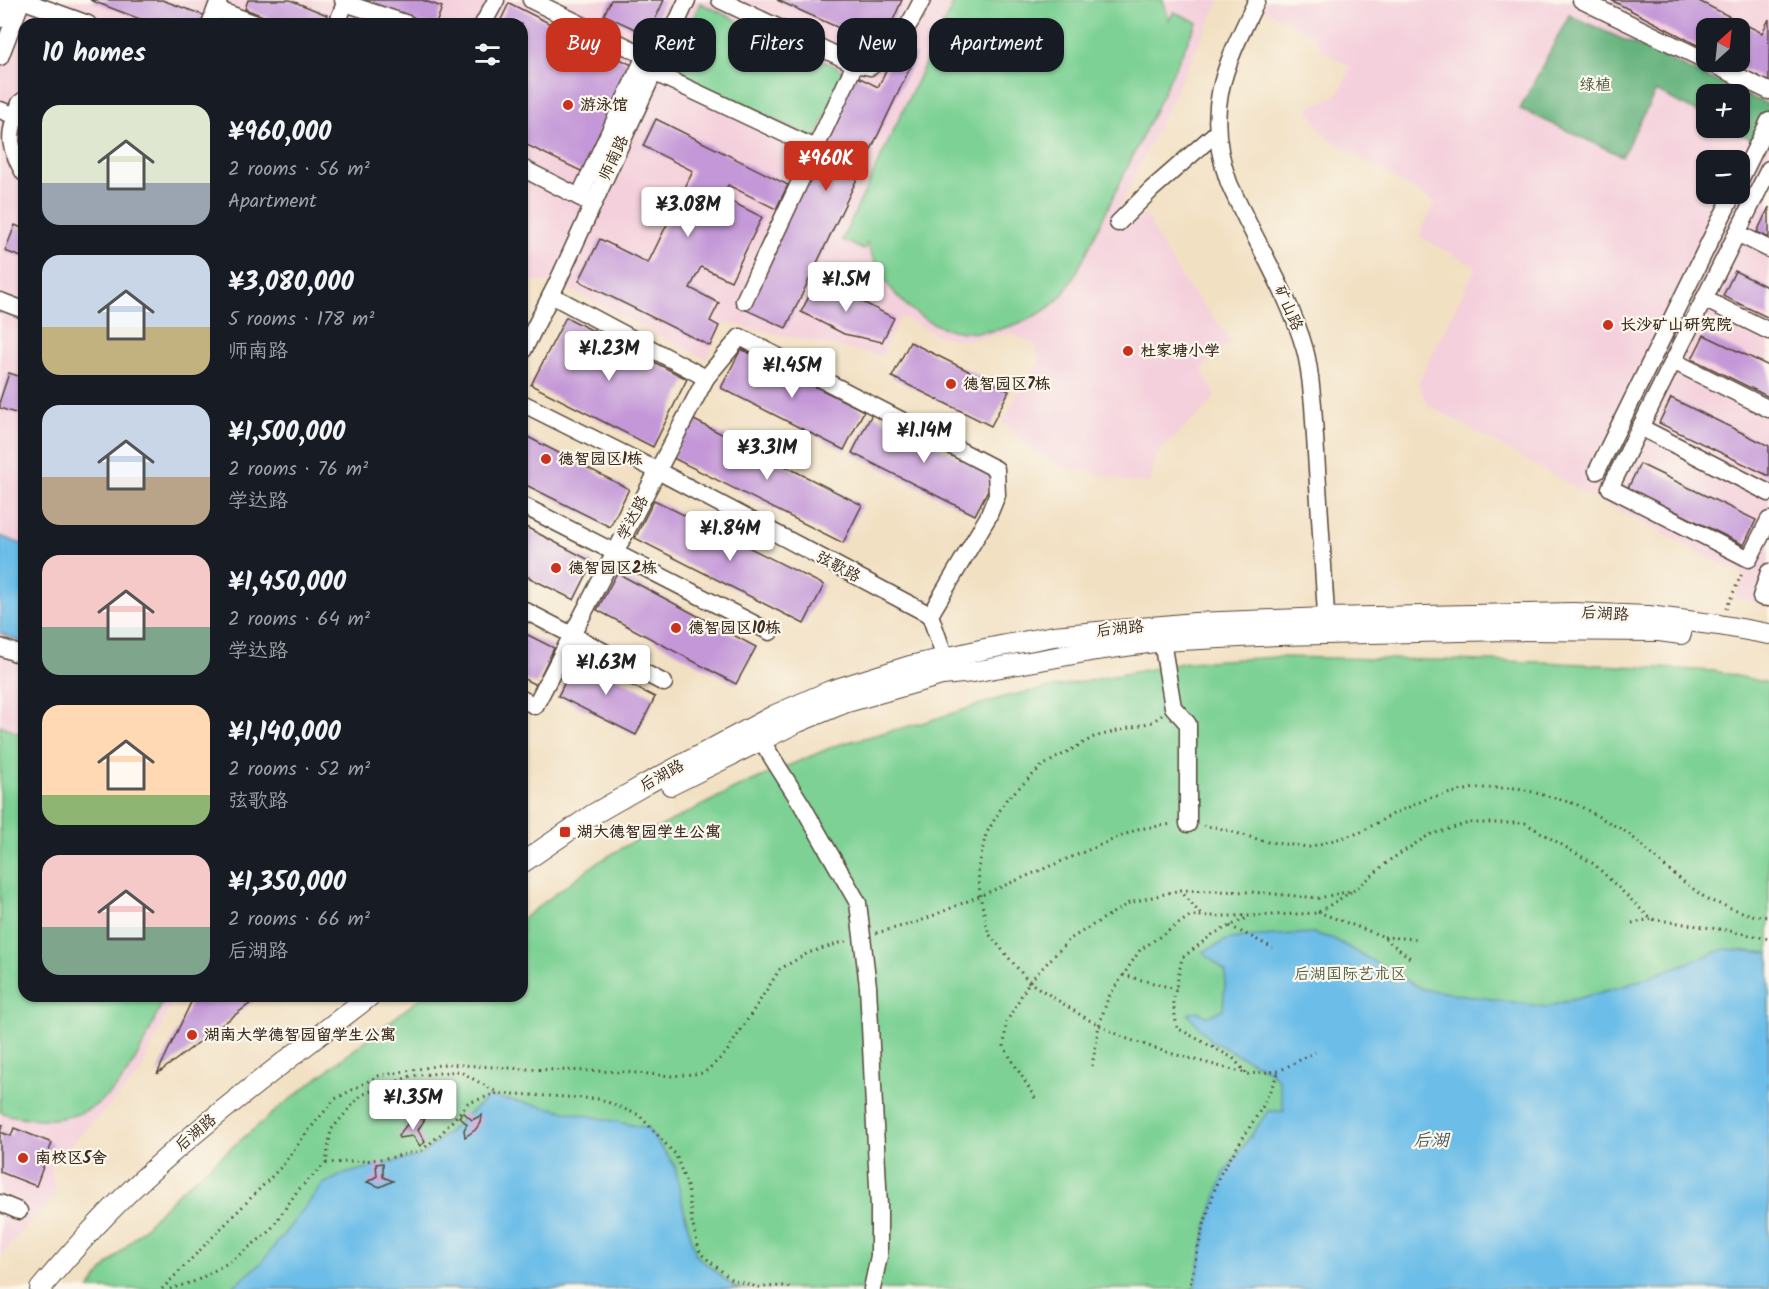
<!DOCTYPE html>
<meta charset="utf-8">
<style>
body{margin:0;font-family:Kalam,"LXGW WenKai TC",sans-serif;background:#242831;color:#f1f3f6;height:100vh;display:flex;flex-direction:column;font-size:22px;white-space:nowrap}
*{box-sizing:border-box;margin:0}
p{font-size:20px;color:#9ea1a6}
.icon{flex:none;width:33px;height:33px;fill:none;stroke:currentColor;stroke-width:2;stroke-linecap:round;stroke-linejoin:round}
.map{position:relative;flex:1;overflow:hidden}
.details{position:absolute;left:18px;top:18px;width:510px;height:984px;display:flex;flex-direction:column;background:#171b24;border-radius:18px;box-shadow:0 2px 4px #0004}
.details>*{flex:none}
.banner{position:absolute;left:546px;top:18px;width:570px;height:54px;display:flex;gap:12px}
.needle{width:39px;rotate:27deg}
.fabs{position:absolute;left:1696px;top:18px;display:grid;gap:12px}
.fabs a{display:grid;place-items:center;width:54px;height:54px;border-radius:12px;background:#171b24;box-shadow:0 2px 4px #0004;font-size:30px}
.price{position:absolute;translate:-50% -51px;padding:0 14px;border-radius:6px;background:#fff;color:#222;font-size:20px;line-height:39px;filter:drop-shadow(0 2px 3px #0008)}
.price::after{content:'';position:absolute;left:50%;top:36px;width:18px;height:14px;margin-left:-9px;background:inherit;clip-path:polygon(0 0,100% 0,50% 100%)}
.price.current{background:#c8321e;color:#fff}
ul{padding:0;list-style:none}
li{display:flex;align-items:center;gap:18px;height:150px;padding:0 24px}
li span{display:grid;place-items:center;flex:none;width:168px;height:120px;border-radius:18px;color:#555}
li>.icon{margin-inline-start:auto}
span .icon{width:72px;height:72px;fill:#fffc;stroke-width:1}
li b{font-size:26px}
h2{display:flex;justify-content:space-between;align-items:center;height:72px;padding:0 24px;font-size:26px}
.pill{padding:0 21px;border-radius:18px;background:#171b24;box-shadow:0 2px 4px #0004;font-size:21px;line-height:54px}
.pill.current{background:#c8321e;color:#fff}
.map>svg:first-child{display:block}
.built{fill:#f4cfdc;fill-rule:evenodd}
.green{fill:#7dd194;stroke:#5c7e59;stroke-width:1.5}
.forest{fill:#66b37e;stroke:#506e4e;stroke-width:1.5}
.water{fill:#6cbde8;stroke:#547483;stroke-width:1.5}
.building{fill:#c498d8}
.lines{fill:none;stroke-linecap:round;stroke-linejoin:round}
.minor-casing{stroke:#564537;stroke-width:19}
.major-casing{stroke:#564537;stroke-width:22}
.path{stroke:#564537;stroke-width:3;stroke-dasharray:1.5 4.5;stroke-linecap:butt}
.minor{stroke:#fff;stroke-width:16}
.major{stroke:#fff;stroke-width:20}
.poi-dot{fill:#c8321e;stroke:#fbf7ec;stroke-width:2}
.labels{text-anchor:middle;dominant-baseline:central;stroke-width:4.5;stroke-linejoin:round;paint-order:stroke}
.park-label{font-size:16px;fill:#4f5c41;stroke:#fbf7ec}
.poi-label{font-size:16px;font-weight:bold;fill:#3b2a1e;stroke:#fbf7ec;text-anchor:start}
.street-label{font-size:16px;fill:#3b2a1e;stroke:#fbf7ec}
.water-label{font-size:18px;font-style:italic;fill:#4a565b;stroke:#fbf7ec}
</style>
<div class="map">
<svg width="1769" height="1289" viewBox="0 0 1769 1289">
<rect width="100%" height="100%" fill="#fbf7ec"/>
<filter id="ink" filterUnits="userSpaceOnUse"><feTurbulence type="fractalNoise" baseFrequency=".0167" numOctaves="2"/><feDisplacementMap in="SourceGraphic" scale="12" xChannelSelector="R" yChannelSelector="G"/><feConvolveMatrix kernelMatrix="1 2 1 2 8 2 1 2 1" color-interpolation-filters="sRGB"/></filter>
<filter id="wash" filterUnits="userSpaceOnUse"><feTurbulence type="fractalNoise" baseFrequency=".008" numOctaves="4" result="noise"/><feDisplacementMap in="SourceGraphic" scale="24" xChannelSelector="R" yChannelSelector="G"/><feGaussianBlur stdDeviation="1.35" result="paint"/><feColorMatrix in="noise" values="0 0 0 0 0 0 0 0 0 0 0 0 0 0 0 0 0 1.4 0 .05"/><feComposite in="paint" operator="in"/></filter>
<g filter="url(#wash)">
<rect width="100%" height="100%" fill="#f2e0c2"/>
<!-- built -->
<g class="built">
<path d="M0,0H1220L1113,220L1128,228L1146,213L1157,237L1185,283L1232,341L1205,364L1203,369L1204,375L1214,391L1215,397L1212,402L1156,455L1150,483L1127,482L1083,470L1061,468L1031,448L1002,423L1020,390L1039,363L1034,344L1013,333L969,340L954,339L939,336L901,316L881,356L725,323L706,359L557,283L522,280V24H24V996H175L139,1075L51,1165L56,1197L26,1227L0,1257Z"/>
<path d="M1267,0H1769V605L1734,598L1745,576L1590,496L1428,405L1418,383L1476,267L1419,236L1435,203L1324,136L1308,108L1337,95L1351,67L1321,51L1316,38L1263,8ZM1707,28H1740V62H1707ZM1707,94H1740V128H1707ZM1707,160H1740V194H1707Z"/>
</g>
<!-- green -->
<g class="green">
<path d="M955,0H1163L1169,20L1174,12L1197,22L1083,260C1077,272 1070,285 1062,295C1049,310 1030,320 1011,326C942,349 890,307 867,243L864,250L842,240Z"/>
<path d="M700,3L847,72L815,139L668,71Z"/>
<path d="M1277,657L1543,662L1715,671L1769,683V1289H89L107,1266L181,1190L279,1108L423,996H522V919L595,864L644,835L736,788L837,745L925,722L1007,696L1188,662Z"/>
<path d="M0,725L24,736V996H165C140,1053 116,1123 41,1119C26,1118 13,1117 0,1112Z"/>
</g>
<!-- forest -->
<path class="forest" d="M1569,15L1769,105V137L1765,146L1728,128H1740V94H1707V117L1656,91L1622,156L1520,109Z"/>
<!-- water -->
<g class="water">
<path d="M0,536L24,545V643L0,633Z"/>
<path d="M1313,933L1334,939L1422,989L1546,1007L1624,986L1725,949L1769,953V1289H1194L1207,1226L1224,1174L1268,1111H1284L1278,1078L1266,1069L1211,1041L1188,1014L1197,1011L1207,1017L1223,1009L1226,972L1203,952L1227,940L1244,937Z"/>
<path d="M488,1097L521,1102L647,1128L675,1166L684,1211L696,1255L734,1287L748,1289H231L262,1262L323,1184L344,1174L422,1155Z"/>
</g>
<g id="blocks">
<!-- building -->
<g class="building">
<path d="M90,0H162L206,16L203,24H153Z"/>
<path d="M248,0H290L327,15L323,24H284L245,9Z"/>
<path d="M358,0H422L442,7L436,24H417L357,3Z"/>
<path d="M611,0H664L648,35L604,15Z"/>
<path d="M777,0H902L881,47Z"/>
<path d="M1611,0H1697L1762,33L1769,19V82L1730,62H1740V28H1707V50Z"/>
<path d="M509,3L632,65L583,172L525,144L522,145V24H499Z"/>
<path d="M898,46L916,55L786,328L744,309L854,75L878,87Z"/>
<path d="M656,119L788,185L776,209L728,185L722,197L762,217L731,281L701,267L690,288L719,303L710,321L719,326L710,346L579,281L600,239L648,263L693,171L643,146Z"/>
<path d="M1769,207V238L1757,232Z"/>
<path d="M15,225L24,229V258L5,251Z"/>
<path d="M1735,271L1769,288V318L1723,296Z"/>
<path d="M818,279L894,318L882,342L844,334L801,312Z"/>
<path d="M566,317L687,379L653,447L531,385Z"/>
<path d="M1704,335L1769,366V397L1692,359Z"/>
<path d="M910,342L1009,391L991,426L892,377Z"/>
<path d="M741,349L864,411L844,450L721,388Z"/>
<path d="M9,373L24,378V416L0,408V400Z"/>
<path d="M1671,398L1769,446V476L1659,423Z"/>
<path d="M872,414L995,476L975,515L852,453Z"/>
<path d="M692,419L862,505L843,543L673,458Z"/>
<path d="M522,434L629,489L610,527L522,483Z"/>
<path d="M1640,464L1756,520L1744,545L1628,488Z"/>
<path d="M654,500L824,585L804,624L635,538Z"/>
<path d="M522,525L593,562L574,600L522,574Z"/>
<path d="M617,573L756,647L736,684L597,610Z"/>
<path d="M522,632L554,648L536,685L522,678Z"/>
<path d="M577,658L655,697L636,735L558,696Z"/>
<path d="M194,996H260L157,1074Z"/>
<path d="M463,1112L472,1120L482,1115L481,1123L475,1130L465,1137L464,1130L467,1124L459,1117Z"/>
<path d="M415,1118L425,1119L418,1130L425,1142L420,1146L413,1136L399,1138L398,1136L408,1123Z"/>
<path d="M0,1124L3,1125L0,1132L11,1136L14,1128L52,1143L36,1186L0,1172Z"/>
<path d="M383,1163V1177L393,1181L380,1187L367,1182L377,1176L376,1164Z"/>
</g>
</g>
</g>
<g filter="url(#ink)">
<use href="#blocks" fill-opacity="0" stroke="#564537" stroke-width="1.5"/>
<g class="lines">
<defs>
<g id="minor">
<path d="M22,0L88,24"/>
<path d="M531,0L654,60"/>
<path d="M720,0L855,64"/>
<path d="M1257,0C1225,66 1202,109 1229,183C1253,238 1289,293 1305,350C1310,368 1311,387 1313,405L1327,630"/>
<path d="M1581,0L1707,61"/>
<path d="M345,3L408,24"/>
<path d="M216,9L256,24"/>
<path d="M0,19L8,0"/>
<path d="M210,24L219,0"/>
<path d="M337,24L345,3L343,0"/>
<path d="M483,24L496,0"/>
<path d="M0,57L22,0"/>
<path d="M1708,62L1769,91"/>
<path d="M653,72L815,148"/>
<path d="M24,100L20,103C9,135 6,142 24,173"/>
<path d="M0,110L16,116"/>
<path d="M522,168L587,201"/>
<path d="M1769,169L1610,488L1749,559L1769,520"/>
<path d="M1740,180L1769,121"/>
<path d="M579,197L645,56"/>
<path d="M1118,223L1152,189L1216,133"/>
<path d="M1737,233L1769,249"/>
<path d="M551,295L706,378"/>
<path d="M1704,299L1769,331"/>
<path d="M0,301L24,310"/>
<path d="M744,301L855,64L870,67C892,54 911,23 922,0"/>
<path d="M522,353L557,283L687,0"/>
<path d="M1673,361L1769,409"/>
<path d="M522,403L658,471L930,615"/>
<path d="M1640,427L1769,493"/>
<path d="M1597,471L1733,194"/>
<path d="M522,505L770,632"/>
<path d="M1769,572L1761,597L1769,598"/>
<path d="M522,609L664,683"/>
<path d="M1162,641L1173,707L1188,724V824"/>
<path d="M0,647L24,656"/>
<path d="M522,699L535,706L706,378L740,337L996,469L997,495L988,517L930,615L945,658"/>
<path d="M761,740L802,805L858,903L868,986L879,1206V1256L872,1289"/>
<path d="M0,1203L19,1211"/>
</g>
<g id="major">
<path d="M671,785L798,722L844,703L942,675L973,672L1096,650L1162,641L1278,635L1508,630L1659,631L1681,634"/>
<path d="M522,863L592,815L648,783L775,715L830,691L910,666L985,649L1054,636L1195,623L1326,618L1573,613L1648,616L1719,625L1769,634"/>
<path d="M40,1289C76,1246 114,1204 156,1167C224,1106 298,1052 370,996"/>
</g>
</defs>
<!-- minor casing -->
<use href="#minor" class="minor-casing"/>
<!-- major casing -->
<use href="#major" class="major-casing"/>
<!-- path -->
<g class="path">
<path d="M1726,609L1743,571"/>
<path d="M1162,715L1152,722L1094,737L1042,766L1006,800L986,834L978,869L980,896L989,934L1029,982L1087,1019L1125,1038L1166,1052L1248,1074L1279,1071L1315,1052"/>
<path d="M1203,826L1215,827L1268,842L1309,847L1359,833L1391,815L1429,798L1475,788H1518L1576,804L1628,833L1671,872L1708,900L1751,915L1769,917"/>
<path d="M1180,890L1202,916"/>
<path d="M1318,912L1382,936L1410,958"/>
<path d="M1632,923L1651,919"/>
<path d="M1230,926L1273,948"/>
<path d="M876,933L918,922L1138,829L1172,824"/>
<path d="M1384,937L1420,939"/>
<path d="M1123,975L1176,989"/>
<path d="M1092,1066L1099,1025L1108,998L1140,950L1190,916H1252L1317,913L1351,892"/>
<path d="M1246,1073L1233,1058L1177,1028L1173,1003L1182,958L1213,934L1249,917"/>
<path d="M1035,1098L1004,1047L1006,1023L1029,982L1070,939L1129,903L1180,890L1252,892L1319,898L1355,890L1390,860L1429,835L1469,823H1525L1594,864L1651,919L1725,930L1769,939"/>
<path d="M326,1163L365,1161L393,1157L422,1150L441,1134L468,1103L498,1093L600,1099L639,1115L676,1155L688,1189L692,1222L700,1253L731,1279L757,1287L785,1286L793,1289"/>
<path d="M162,1289L282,1166L308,1131L335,1099L378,1076L446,1064L524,1069L626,1072L672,1076L704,1073L726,1053L780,969L808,953L846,941"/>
<path d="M170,1289L196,1281L231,1261L269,1232L298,1190L326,1163L331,1130L361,1095L411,1076L459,1071L498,1093"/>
<path d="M1189,1289L1202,1231L1219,1176L1263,1106L1279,1071"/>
</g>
<!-- minor -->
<use href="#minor" class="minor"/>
<!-- major -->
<use href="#major" class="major"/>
</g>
</g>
<!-- markers -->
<g class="poi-dot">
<circle cx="568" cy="105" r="6"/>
<circle cx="1608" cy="325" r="6"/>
<circle cx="1128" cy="351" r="6"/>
<circle cx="951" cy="384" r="6"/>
<circle cx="546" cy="459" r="6"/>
<circle cx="556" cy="568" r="6"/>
<circle cx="676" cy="628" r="6"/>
<rect x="559" y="826" width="12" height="12" rx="3"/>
<circle cx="192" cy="1035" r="6"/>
<circle cx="23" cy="1158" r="6"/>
</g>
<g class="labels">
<!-- park labels -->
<g class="park-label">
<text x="1595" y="85">绿植</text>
<text x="1350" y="974">后湖国际艺术区</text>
</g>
<!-- poi labels -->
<g class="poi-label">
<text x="580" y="105">游泳馆</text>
<text x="1620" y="325">长沙矿山研究院</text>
<text x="1140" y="351">杜家塘小学</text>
<text x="963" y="384">徳智园区7栋</text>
<text x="558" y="459">徳智园区1栋</text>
<text x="568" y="568">徳智园区2栋</text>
<text x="688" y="628">德智园区10栋</text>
<text x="577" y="832">湖大德智园学生公寓</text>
<text x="204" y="1035">湖南大学德智园留学生公寓</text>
<text x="35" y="1158">南校区5舍</text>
</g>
<!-- street labels -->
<g class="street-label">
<text transform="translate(614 158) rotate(-65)">师南路</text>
<text transform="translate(1288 308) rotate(66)">矿山路</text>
<text transform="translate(633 518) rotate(-62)">学达路</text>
<text transform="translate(838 567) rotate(28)">弦歌路</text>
<text transform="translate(1605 614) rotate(3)">后湖路</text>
<text transform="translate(1120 629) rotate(-6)">后湖路</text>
<text transform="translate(662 776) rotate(-29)">后湖路</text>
<text transform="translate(196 1133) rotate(-40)">后湖路</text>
</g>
<!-- water labels -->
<g class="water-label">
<text x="1431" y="1141">后湖</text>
</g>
</g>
</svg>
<div class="fabs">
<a><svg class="needle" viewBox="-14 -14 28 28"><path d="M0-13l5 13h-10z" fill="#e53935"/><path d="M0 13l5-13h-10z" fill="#9ea1a6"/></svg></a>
<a>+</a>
<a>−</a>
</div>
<b class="price current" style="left:826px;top:192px">¥960K</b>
<b class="price" style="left:688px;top:238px">¥3.08M</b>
<b class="price" style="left:846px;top:313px">¥1.5M</b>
<b class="price" style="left:609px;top:382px">¥1.23M</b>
<b class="price" style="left:792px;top:399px">¥1.45M</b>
<b class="price" style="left:924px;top:464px">¥1.14M</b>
<b class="price" style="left:767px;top:481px">¥3.31M</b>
<b class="price" style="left:730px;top:562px">¥1.84M</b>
<b class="price" style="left:606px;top:696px">¥1.63M</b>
<b class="price" style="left:413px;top:1131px">¥1.35M</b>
<div class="banner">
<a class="pill current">Buy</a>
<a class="pill">Rent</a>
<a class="pill">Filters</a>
<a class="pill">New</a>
<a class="pill">Apartment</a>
</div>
<section class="details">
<h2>10 homes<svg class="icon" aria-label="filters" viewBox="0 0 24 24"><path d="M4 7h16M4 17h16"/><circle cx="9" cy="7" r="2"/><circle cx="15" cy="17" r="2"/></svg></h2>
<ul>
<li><span style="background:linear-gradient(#dfe7d0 65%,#9aa5b1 0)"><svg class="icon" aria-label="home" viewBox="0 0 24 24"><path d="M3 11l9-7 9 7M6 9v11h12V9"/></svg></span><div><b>¥960,000</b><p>2 rooms · 56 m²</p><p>Apartment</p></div></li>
<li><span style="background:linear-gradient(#c9d6e8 60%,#c2b280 0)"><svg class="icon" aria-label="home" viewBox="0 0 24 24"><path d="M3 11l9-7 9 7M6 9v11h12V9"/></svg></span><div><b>¥3,080,000</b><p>5 rooms · 178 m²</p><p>师南路</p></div></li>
<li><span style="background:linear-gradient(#c9d6e8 60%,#b9a48a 0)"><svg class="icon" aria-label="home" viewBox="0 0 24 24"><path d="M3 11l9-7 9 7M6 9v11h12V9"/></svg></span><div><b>¥1,500,000</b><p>2 rooms · 76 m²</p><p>学达路</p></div></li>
<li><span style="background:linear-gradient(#f6c9c9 60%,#7fa58c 0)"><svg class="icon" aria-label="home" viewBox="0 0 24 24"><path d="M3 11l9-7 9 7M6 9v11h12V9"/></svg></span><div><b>¥1,450,000</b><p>2 rooms · 64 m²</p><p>学达路</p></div></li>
<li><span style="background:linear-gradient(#ffd9b3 75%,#8fb573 0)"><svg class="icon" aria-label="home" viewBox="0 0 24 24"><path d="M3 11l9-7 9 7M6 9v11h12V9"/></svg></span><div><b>¥1,140,000</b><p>2 rooms · 52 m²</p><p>弦歌路</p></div></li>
<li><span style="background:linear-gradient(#f6c9c9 60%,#7fa58c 0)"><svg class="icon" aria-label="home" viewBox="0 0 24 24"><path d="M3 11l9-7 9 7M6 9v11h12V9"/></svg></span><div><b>¥1,350,000</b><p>2 rooms · 66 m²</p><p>后湖路</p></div></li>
</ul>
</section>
</div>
